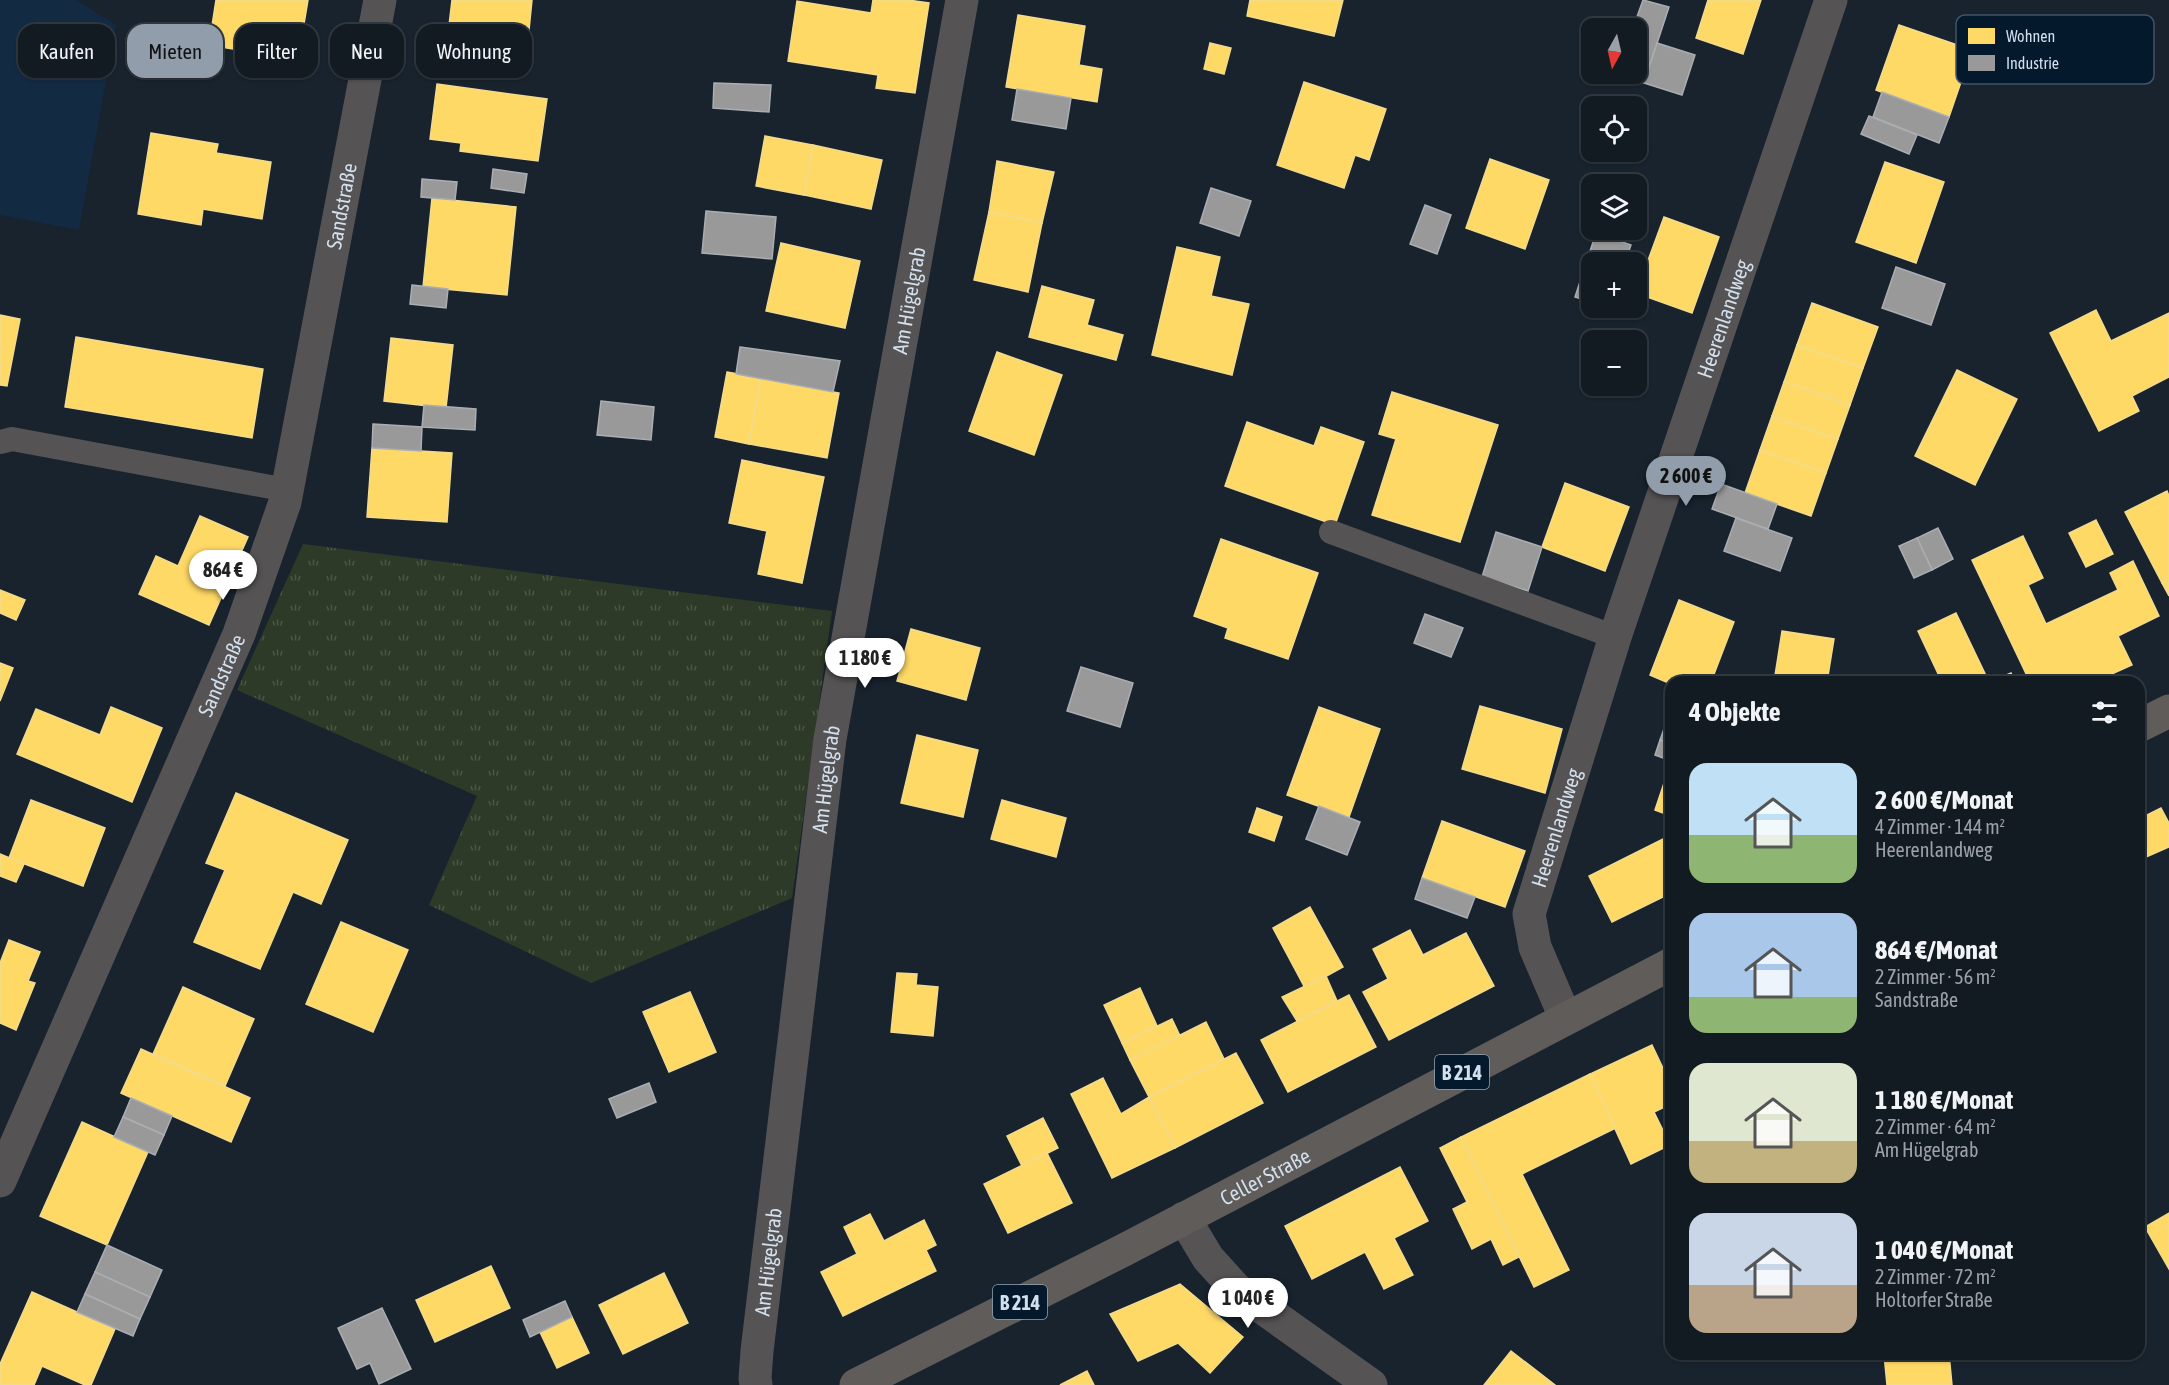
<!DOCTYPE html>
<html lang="de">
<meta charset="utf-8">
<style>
body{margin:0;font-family:"Asap Condensed",sans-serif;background:#1b232a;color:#f1f3f6;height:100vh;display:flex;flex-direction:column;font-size:22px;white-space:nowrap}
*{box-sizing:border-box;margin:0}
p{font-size:20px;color:#9ca1a5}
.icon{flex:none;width:33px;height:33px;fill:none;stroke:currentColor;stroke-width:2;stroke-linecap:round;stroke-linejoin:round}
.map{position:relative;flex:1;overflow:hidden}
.drawer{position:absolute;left:1665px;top:676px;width:480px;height:684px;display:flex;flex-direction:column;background:#121a22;border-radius:18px;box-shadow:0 2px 4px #0004,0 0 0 2px #313840}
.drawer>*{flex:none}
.top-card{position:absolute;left:18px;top:24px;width:570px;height:54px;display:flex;gap:12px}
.needle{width:39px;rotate:188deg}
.buttons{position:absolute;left:1581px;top:18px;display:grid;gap:12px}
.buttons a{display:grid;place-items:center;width:66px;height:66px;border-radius:12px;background:#121a22;box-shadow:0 2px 4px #0004,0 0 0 2px #313840;font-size:30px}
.price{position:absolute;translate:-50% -51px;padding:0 14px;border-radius:21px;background:#fff;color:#222;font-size:20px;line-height:39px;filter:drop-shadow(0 2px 3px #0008)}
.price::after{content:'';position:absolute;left:50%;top:36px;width:18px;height:14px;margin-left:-9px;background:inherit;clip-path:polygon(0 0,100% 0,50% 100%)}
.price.on{background:#919daa;color:#111}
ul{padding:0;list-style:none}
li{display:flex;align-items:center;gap:18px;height:150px;padding:0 24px}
li span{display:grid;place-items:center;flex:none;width:168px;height:120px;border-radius:18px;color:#555}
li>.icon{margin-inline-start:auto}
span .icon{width:72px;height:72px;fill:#fffc;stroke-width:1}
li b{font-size:26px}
h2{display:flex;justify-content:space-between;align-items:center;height:72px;padding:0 24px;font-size:26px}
.chip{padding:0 21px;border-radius:18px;background:#121a22;box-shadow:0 2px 4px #0004,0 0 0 2px #313840;font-size:21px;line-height:54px}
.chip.on{background:#919daa;color:#111}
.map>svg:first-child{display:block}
.built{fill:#132a43}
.grass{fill:url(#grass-tufts)}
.homes{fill:#ffd966;stroke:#f2db8e;stroke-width:1.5}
.industry{fill:#999;stroke:#aaaeb2;stroke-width:1.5}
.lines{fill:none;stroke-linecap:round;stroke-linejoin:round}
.lane{stroke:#555353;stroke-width:24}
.street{stroke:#555353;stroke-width:33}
.primary{stroke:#5f5c5a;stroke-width:33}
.labels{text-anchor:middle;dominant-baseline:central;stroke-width:6;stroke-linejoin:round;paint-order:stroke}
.shield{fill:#05192d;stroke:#94a4b3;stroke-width:1.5}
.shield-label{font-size:20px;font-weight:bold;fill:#d2dfed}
.street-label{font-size:21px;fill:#d2dfed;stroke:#05192d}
.key{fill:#05192d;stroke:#425467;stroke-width:1.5}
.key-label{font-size:16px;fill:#d2dfed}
</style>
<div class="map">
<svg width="2169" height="1385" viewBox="0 0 2169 1385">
<defs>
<pattern id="grass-tufts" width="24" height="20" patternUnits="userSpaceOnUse" patternTransform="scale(1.5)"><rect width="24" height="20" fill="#2d3a27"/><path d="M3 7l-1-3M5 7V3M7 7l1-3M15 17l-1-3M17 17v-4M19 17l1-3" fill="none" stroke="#4b5647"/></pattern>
</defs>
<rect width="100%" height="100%" fill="#18232e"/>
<!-- built -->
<path class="built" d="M0,0H76L116,25L79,230L0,215Z"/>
<!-- grass -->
<path class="grass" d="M303,544L832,611L792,898L591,983L429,905L477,796L237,690Z"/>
<!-- homes -->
<g class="homes">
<path d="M216,0H308L298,60L209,45Z"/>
<path d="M452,0H532L527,50L447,42Z"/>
<path d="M873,0H908L929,3L915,93L876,88L878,75L788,61L797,1L871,13Z"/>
<path d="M1250,0H1343L1334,36L1247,16Z"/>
<path d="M1708,0H1761L1743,54L1696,38Z"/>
<path d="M1018,15L1085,26L1079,65L1102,69L1097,102L1006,87Z"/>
<path d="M1899,25L1972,50L1949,117L1876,90Z"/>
<path d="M1210,43L1231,48L1224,74L1204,69Z"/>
<path d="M1304,82L1386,109L1369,160L1355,155L1344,188L1277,165Z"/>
<path d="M437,84L547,99L538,161L460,151L461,143L430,139Z"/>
<path d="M151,133L218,144L216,153L271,162L262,219L203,209L201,225L138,214Z"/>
<path d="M765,136L813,145L804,195L756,186Z"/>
<path d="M813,145L882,160L871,209L804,195Z"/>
<path d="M1490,159L1549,180L1525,249L1466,228Z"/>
<path d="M997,161L1054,172L1042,223L989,212Z"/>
<path d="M1885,162L1944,182L1916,263L1856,242Z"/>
<path d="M432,198L516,207L507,295L423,287Z"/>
<path d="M989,212L1042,223L1028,292L974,280Z"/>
<path d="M1664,217L1719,237L1692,313L1636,293Z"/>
<path d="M781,243L860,261L845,328L766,311Z"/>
<path d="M1177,247L1220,257L1211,296L1249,304L1232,375L1152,355Z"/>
<path d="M1042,286L1094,300L1087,325L1123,335L1116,360L1029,337Z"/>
<path d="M1812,303L1878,327L1863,368L1797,345Z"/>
<path d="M2096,310L2111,341L2169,313V377L2132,396L2139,411L2099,431L2050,333Z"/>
<path d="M0,315L20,319L7,386L0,385Z"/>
<path d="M76,337L263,369L252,438L65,407Z"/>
<path d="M391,338L453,345L446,408L384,401Z"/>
<path d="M1797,345L1863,368L1850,405L1784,382Z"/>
<path d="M997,352L1062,375L1034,455L969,431Z"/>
<path d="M1957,370L2017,399L1975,485L1915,456Z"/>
<path d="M727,372L761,378L749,444L715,437Z"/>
<path d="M761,378L839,393L827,458L749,444Z"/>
<path d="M1784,382L1850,405L1838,439L1772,416Z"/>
<path d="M1392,392L1498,425L1460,542L1372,515L1396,439L1379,434Z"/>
<path d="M1772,416L1838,439L1826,473L1760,450Z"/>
<path d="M1247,422L1314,446L1321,427L1364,442L1335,525L1225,486Z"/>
<path d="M372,448L452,453L447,522L367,517Z"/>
<path d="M1760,450L1826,473L1811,516L1745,493Z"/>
<path d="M742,460L824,477L802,583L758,574L767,531L729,523Z"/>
<path d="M1565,483L1629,507L1605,571L1542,547Z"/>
<path d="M2167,491L2169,496V579L2162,583L2125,512Z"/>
<path d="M200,516L248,537L209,625L139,594L156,556L178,566Z"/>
<path d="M2096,520L2113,554L2086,567L2069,533Z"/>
<path d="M2023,536L2043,578L2028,585L2046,624L2118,590L2110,573L2133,561L2159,616L2118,636L2132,665L2094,682H2030L1972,560Z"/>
<path d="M1221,539L1318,573L1288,659L1225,638L1228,628L1194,616Z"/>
<path d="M2169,579V596L2162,583Z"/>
<path d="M0,590L25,600L16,620L0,613Z"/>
<path d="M1679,600L1734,622L1711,682L1671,684L1650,675Z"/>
<path d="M1956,613L1989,682H1942L1918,631Z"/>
<path d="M911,629L980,648L966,700L897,681Z"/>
<path d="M1782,631L1834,639L1827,682H1774Z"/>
<path d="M0,663L13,668L0,701Z"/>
<path d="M2011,673L2015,682H1990Z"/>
<path d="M1480,706L1562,729L1545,793L1462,769Z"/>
<path d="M111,707L162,728L132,802L17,754L36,709L100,735Z"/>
<path d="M1319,707L1380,729L1349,817L1287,795Z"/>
<path d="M917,735L978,750L963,817L901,803Z"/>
<path d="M1671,762V816L1655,810Z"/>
<path d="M236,793L348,840L321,904L293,892L260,969L194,942L225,870L206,863Z"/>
<path d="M31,800L105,828L83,886L9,858Z"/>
<path d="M1002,800L1066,818L1056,857L991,839Z"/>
<path d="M1257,808L1282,817L1274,841L1249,832Z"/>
<path d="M2161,808L2169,823V847L2146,857L2139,843V819Z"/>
<path d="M1442,821L1525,851L1505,907L1422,878Z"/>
<path d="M1671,835V893L1612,922L1589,876Z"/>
<path d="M2139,843L2146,857L2139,861Z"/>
<path d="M0,854L24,864L16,882L0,876Z"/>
<path d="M1310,907L1343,967L1305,988L1273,928Z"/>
<path d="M341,922L408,950L373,1032L306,1004Z"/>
<path d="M1410,930L1423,955L1466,933L1494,986L1389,1040L1363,992L1388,979L1373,949Z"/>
<path d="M9,940L40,952L28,981L35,983L16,1030L0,1023V963Z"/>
<path d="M897,973L917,974L916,985L938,987L933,1036L891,1032Z"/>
<path d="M1326,976L1337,1001L1297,1021L1282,997Z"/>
<path d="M183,987L254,1019L225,1086L153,1054Z"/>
<path d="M1140,988L1157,1026L1122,1043L1104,1005Z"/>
<path d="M690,992L716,1052L669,1072L643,1012Z"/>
<path d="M1349,995L1376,1047L1288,1092L1261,1040Z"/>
<path d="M1172,1019L1180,1036L1130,1060L1122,1043Z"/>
<path d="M1206,1022L1224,1059L1149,1097L1130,1060Z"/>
<path d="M1652,1045L1671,1085V1104L1654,1112L1670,1145L1631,1164L1590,1074Z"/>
<path d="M141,1049L250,1098L231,1142L121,1093Z"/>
<path d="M1236,1053L1263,1103L1175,1148L1149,1097Z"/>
<path d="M1590,1074L1616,1128L1522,1174L1569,1270L1534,1287L1461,1137Z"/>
<path d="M1103,1078L1121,1114L1149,1097L1175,1148L1112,1178L1071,1094Z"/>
<path d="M1043,1118L1058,1148L1022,1166L1007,1136Z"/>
<path d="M82,1122L148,1152L107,1245L40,1216Z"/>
<path d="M1461,1137L1519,1257L1503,1265L1491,1239L1472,1249L1453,1209L1467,1202L1440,1148Z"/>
<path d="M1047,1153L1072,1203L1008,1233L984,1184Z"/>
<path d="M1400,1167L1428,1221L1394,1238L1413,1275L1384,1289L1365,1252L1312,1279L1285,1226Z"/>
<path d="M2169,1213V1269L2145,1227Z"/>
<path d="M870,1214L884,1241L924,1220L936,1245L926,1250L936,1271L843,1316L821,1272L857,1254L844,1227Z"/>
<path d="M491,1266L510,1308L435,1342L416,1300Z"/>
<path d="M664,1273L688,1323L623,1354L599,1305Z"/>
<path d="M1180,1284L1243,1337L1210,1373L1178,1343L1138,1361L1110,1314Z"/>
<path d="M32,1292L115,1329L91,1385H85L42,1366L34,1385H0V1364Z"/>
<path d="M572,1317L589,1353L557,1368L540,1332Z"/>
<path d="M1511,1351L1555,1385H1484Z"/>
<path d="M1884,1354H1949L1952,1385H1887Z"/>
<path d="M1087,1371L1094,1385H1060Z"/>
</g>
<!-- industry -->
<g class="industry">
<path d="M1643,0L1669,7L1644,83L1618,74H1636V28H1633Z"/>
<path d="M1657,43L1695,55L1682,95L1644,83Z"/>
<path d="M714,83L771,85L769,112L713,108Z"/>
<path d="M1017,89L1071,98L1066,129L1012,120Z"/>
<path d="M1882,92L1949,117L1939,143L1873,117Z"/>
<path d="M1869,116L1917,135L1909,154L1861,134Z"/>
<path d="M493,169L527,174L524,193L491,188Z"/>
<path d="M422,179L457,182L455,200L421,197Z"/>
<path d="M1211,188L1251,201L1239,236L1200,223Z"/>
<path d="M1425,205L1451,215L1437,254L1410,244Z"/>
<path d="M706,211L776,217L772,259L702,253Z"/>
<path d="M1596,233L1631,245L1625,262H1592V302L1575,297Z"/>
<path d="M1896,267L1945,284L1931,325L1882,308Z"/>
<path d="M412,285L448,289L446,308L410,304Z"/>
<path d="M740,347L840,361L833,392L736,374Z"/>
<path d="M601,401L654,407L651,440L597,435Z"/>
<path d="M424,405L476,409L475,430L422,427Z"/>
<path d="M373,424L422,427L421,451L372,448Z"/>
<path d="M1721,484L1777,504L1768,529L1712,509Z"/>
<path d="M1736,518L1792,538L1780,571L1724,551Z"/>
<path d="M1938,528L1953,559L1932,570L1917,538Z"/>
<path d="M1496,532L1542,547L1528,591L1482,577Z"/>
<path d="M1917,538L1932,570L1914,578L1899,546Z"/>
<path d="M1425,614L1463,628L1451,657L1414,643Z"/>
<path d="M1081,667L1133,683L1120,727L1067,711Z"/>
<path d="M1671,709V728L1665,726Z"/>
<path d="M1665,726L1671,728V744L1660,740Z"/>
<path d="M1660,740L1671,744V761L1655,755Z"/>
<path d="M1319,806L1360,822L1347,855L1306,839Z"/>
<path d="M1422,878L1475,897L1467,918L1415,899Z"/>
<path d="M649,1083L656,1102L617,1118L609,1099Z"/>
<path d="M131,1098L172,1116L164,1135L123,1117Z"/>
<path d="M123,1117L164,1135L155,1155L114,1137Z"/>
<path d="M107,1245L162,1270L150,1297L95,1272Z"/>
<path d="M95,1272L150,1297L140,1319L85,1294Z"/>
<path d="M85,1294L140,1319L133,1336L77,1312Z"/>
<path d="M565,1301L572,1317L530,1337L523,1320Z"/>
<path d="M382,1308L411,1369L379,1384L370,1363L357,1369L338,1328Z"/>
</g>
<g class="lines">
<!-- lane -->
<g class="lane">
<path d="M0,442L12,439L287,490"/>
<path d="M1331,532L1615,637"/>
</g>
<!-- street -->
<g class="street">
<path id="s1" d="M1565,1017L1535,947L1529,914L1615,637L1831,0"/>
<path id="s2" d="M0,1181L239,634L285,502L380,0"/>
<path d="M1184,1218L1208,1258L1236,1289L1371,1385"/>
<path id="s3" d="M756,1385L755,1378L757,1351L830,739L962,0"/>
</g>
<!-- primary -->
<g class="primary">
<path d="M2139,726L2169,711"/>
<path id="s4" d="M856,1385L1124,1250L1671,964"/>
</g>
</g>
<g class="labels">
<!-- shield labels -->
<g class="shield">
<rect x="1435" y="1055" width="54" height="34" rx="4.5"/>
<rect x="993" y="1285" width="54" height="34" rx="4.5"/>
</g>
<g class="shield-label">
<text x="1462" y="1072">B 214</text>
<text x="1020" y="1302">B 214</text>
</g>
<!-- street labels -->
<g class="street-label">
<text stroke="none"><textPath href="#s2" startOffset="1038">Sandstraße</textPath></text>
<text stroke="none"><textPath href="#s3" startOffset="1096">Am Hügelgrab</textPath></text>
<text stroke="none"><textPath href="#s1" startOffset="736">Heerenlandweg</textPath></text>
<text stroke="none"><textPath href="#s2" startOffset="552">Sandstraße</textPath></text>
<text stroke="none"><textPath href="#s3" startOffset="610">Am Hügelgrab</textPath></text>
<text stroke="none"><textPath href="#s1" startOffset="200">Heerenlandweg</textPath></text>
<text stroke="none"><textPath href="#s4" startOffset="459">Celler Straße</textPath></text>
<text stroke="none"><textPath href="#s3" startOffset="124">Am Hügelgrab</textPath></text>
</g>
</g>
<!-- legend -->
<rect x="1956" y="15" width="198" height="69" rx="9" class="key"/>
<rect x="1968" y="28" width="27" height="16" fill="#ffd966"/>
<rect x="1968" y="55" width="27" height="16" fill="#999"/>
<g class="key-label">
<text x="2006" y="42">Wohnen</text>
<text x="2006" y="69">Industrie</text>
</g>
</svg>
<div class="buttons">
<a><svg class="needle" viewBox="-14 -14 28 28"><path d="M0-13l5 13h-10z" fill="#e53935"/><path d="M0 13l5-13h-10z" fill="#9ca1a5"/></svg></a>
<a><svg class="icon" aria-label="locate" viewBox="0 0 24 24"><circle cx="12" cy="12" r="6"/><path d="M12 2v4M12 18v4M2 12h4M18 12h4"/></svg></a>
<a><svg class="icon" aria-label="layers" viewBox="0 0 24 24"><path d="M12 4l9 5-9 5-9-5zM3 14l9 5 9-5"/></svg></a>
<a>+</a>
<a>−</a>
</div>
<b class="price on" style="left:1686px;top:507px">2 600 €</b>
<b class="price" style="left:223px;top:601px">864 €</b>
<b class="price" style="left:865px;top:689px">1 180 €</b>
<b class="price" style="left:1248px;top:1329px">1 040 €</b>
<div class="top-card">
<a class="chip">Kaufen</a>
<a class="chip on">Mieten</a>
<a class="chip">Filter</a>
<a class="chip">Neu</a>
<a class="chip">Wohnung</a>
</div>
<section class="drawer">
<h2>4 Objekte<svg class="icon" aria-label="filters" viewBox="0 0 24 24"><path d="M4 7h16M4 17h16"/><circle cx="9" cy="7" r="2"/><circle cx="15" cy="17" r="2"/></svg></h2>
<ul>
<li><span style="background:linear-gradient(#bfe0f5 60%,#8fb573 0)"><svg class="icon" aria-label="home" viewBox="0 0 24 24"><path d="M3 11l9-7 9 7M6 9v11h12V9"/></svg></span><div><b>2 600 €/Monat</b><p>4 Zimmer · 144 m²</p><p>Heerenlandweg</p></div></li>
<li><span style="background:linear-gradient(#a9c7e8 70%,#8fb573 0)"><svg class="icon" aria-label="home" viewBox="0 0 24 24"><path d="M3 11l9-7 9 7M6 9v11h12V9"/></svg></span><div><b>864 €/Monat</b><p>2 Zimmer · 56 m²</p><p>Sandstraße</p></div></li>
<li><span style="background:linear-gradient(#dfe7d0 65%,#c2b280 0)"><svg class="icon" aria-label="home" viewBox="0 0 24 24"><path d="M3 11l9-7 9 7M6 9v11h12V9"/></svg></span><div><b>1 180 €/Monat</b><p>2 Zimmer · 64 m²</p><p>Am Hügelgrab</p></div></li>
<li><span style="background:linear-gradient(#c9d6e8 60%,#b9a48a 0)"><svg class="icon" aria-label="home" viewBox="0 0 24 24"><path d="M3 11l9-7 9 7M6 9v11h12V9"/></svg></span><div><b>1 040 €/Monat</b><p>2 Zimmer · 72 m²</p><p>Holtorfer Straße</p></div></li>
</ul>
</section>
</div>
